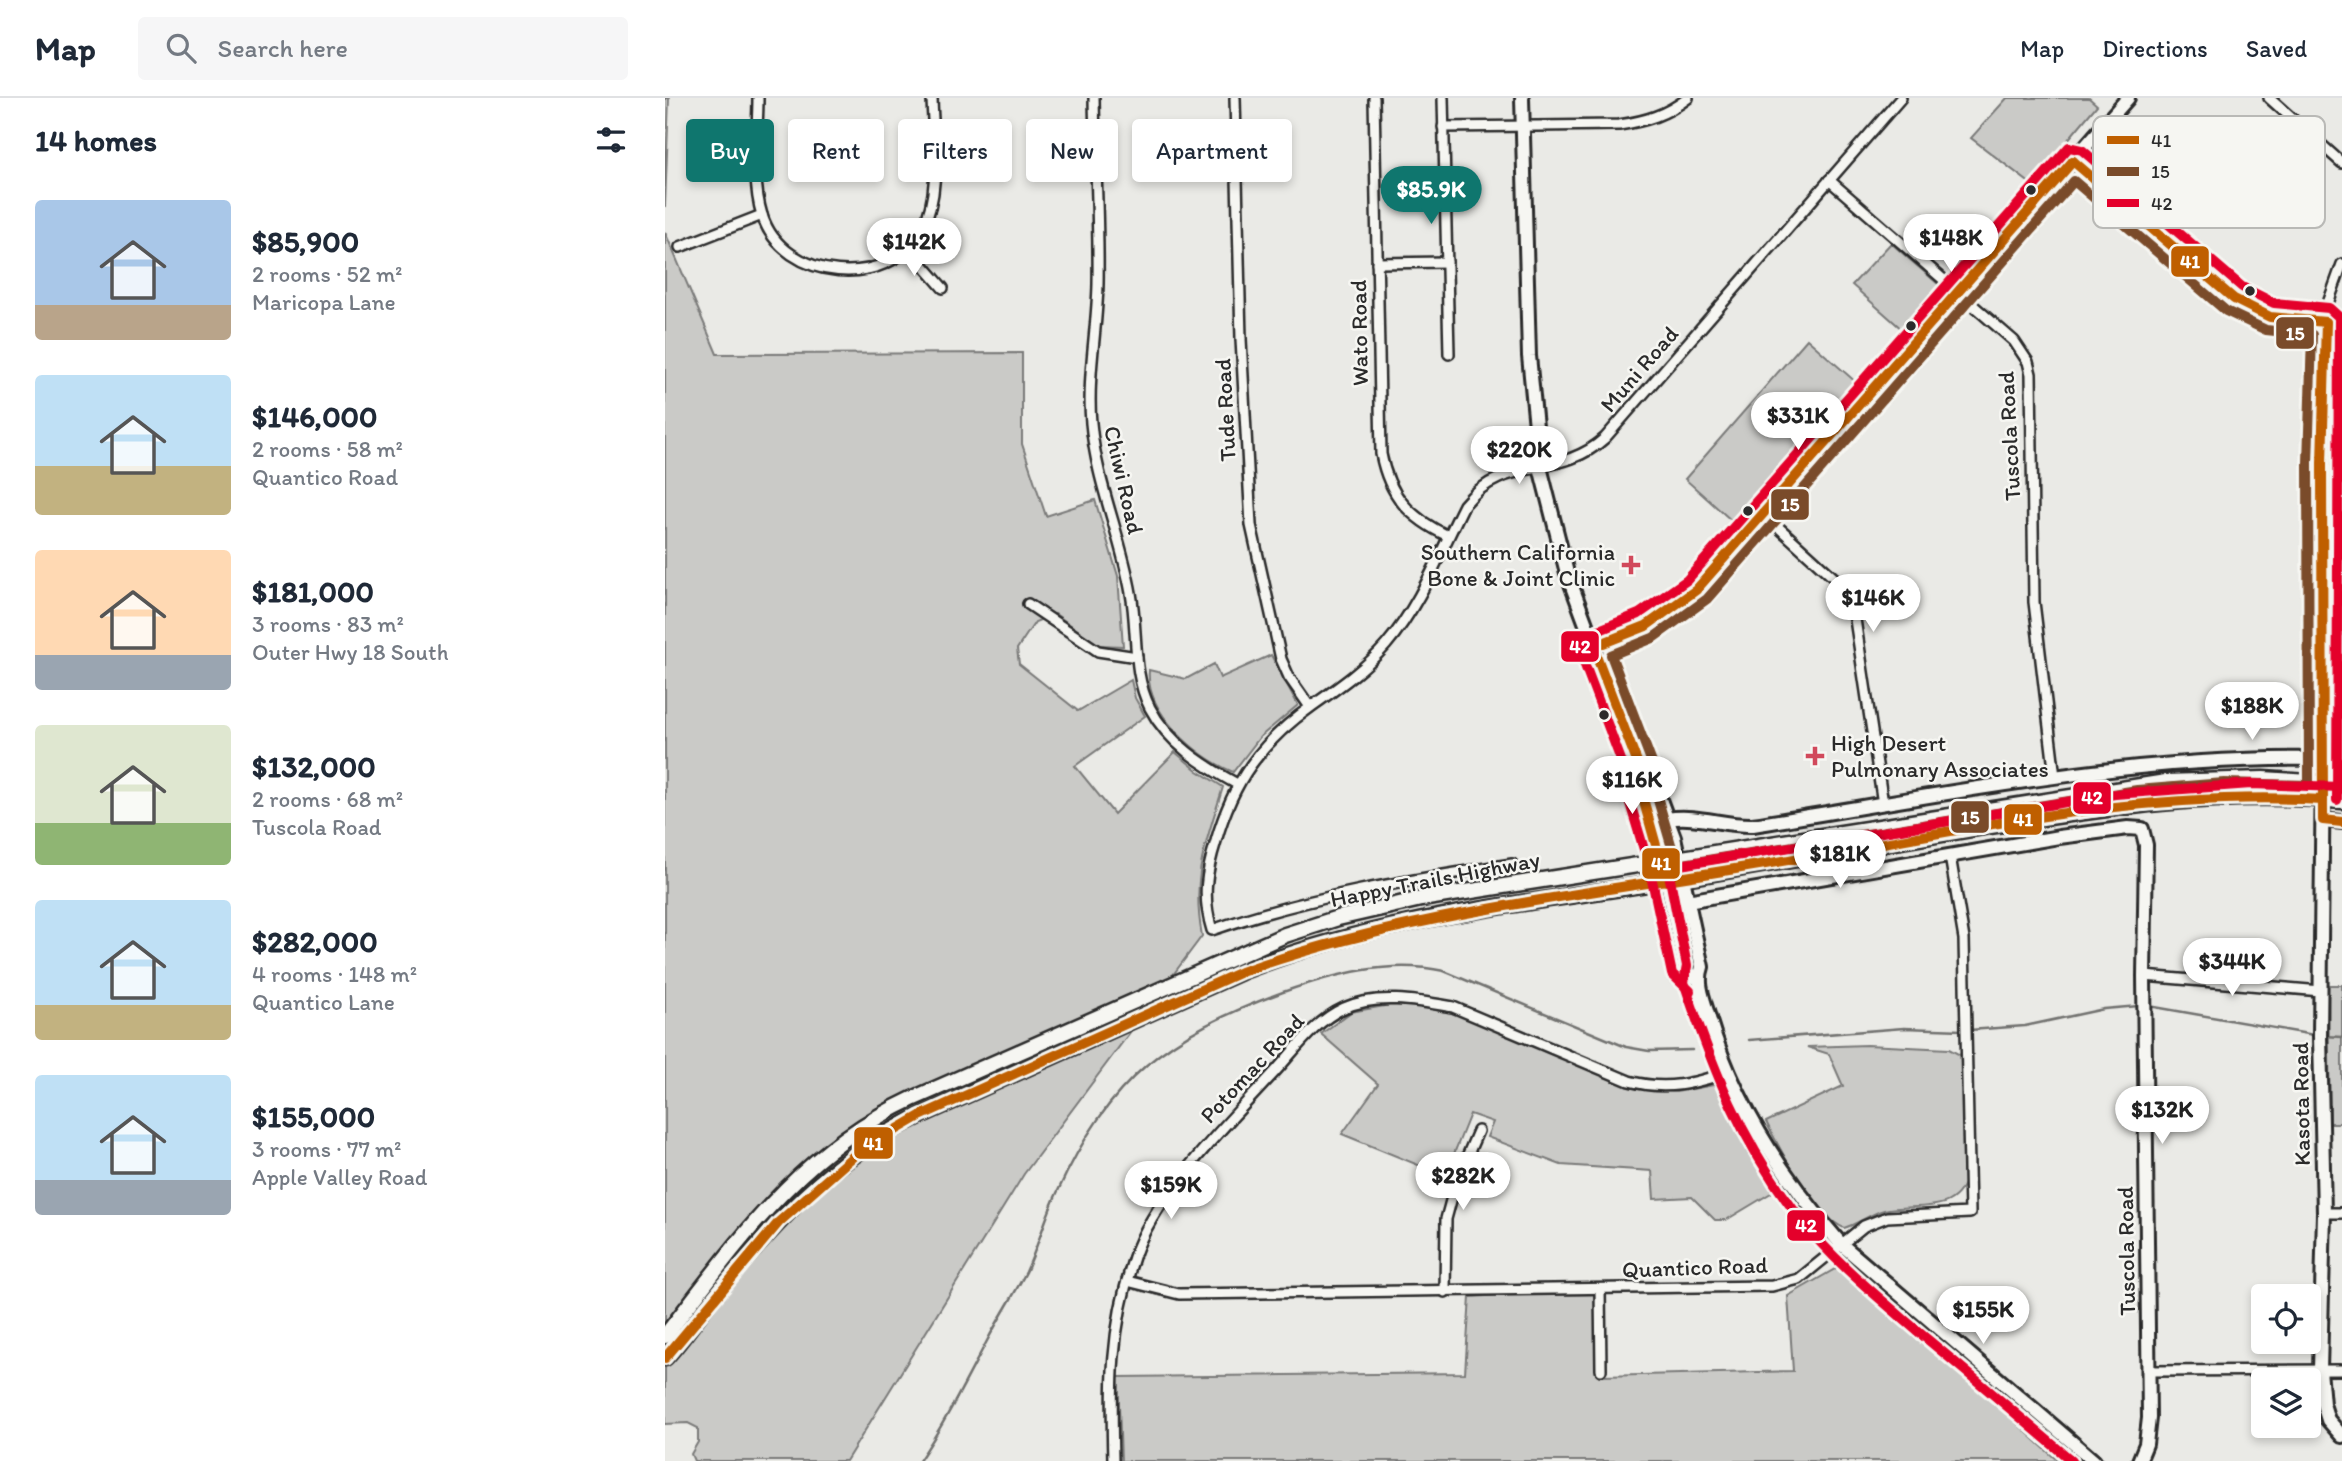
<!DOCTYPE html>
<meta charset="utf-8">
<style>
body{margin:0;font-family:Itim,sans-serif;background:#f6f6f7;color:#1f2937;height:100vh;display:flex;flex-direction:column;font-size:26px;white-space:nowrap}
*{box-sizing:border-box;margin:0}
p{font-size:23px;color:#747a83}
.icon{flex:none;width:38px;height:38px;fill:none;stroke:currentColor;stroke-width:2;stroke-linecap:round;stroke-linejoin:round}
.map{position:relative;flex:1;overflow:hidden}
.side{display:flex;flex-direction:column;background:#fff;width:665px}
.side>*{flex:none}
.top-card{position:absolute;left:21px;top:21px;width:665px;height:63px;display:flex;gap:14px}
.controls{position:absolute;left:1586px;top:1186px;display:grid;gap:14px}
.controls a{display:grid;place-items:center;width:70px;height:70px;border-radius:7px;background:#fff;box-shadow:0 4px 10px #0003;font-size:35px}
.price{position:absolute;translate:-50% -60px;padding:0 16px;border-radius:24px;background:#fff;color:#222;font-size:23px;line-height:46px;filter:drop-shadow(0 2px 4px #0008)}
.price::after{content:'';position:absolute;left:50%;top:42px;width:21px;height:16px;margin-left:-10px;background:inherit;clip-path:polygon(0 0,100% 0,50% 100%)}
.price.current{background:#0f766e;color:#fff}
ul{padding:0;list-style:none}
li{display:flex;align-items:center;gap:21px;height:175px;padding:0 35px}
li span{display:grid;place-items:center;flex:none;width:196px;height:140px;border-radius:7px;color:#555}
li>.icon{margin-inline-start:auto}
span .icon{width:84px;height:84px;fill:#fffc;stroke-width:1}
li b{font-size:30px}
h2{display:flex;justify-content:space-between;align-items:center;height:84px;padding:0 35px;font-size:30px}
.pill{padding:0 24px;border-radius:7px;background:#fff;box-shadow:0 4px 10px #0003;font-size:24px;line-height:63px}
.pill.current{background:#0f766e;color:#fff}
header{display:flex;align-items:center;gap:42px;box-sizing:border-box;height:98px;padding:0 35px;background:#fff;border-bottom:2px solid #e0e1e3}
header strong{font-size:33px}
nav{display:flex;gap:38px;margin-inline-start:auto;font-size:24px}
.search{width:490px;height:63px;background:#f6f6f7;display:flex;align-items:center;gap:18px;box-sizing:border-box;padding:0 24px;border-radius:7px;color:#747a83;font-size:26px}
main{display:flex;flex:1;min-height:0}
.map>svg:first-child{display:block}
.green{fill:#cacac7;stroke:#7a7a79;stroke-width:2}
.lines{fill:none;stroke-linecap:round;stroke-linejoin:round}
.stream{stroke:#727270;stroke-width:2.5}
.street-casing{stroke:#2b2b2b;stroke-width:14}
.secondary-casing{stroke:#2b2b2b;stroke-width:18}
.primary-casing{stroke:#2b2b2b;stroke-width:19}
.street{stroke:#f6f6f2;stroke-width:9}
.secondary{stroke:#f6f6f2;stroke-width:12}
.primary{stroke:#f6f6f2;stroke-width:14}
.bus-1-casing{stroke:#f6f6f2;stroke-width:16}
.bus-2-casing{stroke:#f6f6f2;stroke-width:16}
.bus-3-casing{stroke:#f6f6f2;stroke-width:16}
.bus-1{stroke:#bf5f00;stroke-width:10}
.bus-2{stroke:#7a4b2a;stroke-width:10}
.bus-3{stroke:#e4002b;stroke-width:10}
.bus-dot{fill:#2b2b2b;stroke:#f6f6f2;stroke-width:2.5}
.poi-dot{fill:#d1495b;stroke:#f6f6f2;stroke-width:2.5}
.labels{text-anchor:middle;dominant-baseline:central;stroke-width:5;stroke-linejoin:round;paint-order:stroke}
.street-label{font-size:23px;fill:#2b2b2b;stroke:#f6f6f2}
.poi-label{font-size:23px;fill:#2b2b2b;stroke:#f6f6f2;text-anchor:end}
.key{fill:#f6f6f2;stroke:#b9b9b6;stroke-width:2}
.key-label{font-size:19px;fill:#2b2b2b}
.line-badge{stroke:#f6f6f2;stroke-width:2.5}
.badge-label{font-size:19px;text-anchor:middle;font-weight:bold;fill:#fff}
</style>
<header>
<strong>Map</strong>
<div class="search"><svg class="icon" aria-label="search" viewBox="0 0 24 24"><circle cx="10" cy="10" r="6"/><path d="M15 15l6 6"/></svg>Search here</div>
<nav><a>Map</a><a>Directions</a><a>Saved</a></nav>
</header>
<main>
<section class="side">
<h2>14 homes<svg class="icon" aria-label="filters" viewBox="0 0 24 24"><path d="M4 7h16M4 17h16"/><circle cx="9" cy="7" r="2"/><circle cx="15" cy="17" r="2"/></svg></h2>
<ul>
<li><span style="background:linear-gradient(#a9c7e8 75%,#b9a48a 0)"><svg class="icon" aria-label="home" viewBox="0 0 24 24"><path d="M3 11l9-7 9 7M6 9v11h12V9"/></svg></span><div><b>$85,900</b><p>2 rooms · 52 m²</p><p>Maricopa Lane</p></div></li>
<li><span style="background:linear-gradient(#bfe0f5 65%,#c2b280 0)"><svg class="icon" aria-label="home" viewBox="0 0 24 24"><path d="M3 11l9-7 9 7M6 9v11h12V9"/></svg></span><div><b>$146,000</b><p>2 rooms · 58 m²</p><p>Quantico Road</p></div></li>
<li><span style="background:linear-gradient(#ffd9b3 75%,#9aa5b1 0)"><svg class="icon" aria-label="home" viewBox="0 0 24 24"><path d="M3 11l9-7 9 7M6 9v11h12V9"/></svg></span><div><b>$181,000</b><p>3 rooms · 83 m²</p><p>Outer Hwy 18 South</p></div></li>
<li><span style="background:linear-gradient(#dfe7d0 70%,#8fb573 0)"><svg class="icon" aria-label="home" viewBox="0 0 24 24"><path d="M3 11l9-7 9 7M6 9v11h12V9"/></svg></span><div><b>$132,000</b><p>2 rooms · 68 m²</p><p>Tuscola Road</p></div></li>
<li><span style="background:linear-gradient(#bfe0f5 75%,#c2b280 0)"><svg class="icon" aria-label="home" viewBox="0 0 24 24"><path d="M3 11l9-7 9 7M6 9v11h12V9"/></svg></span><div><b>$282,000</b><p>4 rooms · 148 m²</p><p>Quantico Lane</p></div></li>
<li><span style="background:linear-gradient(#bfe0f5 75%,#9aa5b1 0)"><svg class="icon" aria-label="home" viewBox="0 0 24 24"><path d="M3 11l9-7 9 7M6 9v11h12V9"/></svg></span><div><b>$155,000</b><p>3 rooms · 77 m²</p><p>Apple Valley Road</p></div></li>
</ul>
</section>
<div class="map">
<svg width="1677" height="1363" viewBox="0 0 1677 1363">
<rect width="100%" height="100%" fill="#eaeae6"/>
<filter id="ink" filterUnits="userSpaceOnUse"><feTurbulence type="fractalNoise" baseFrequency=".0143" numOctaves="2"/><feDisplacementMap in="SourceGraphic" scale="14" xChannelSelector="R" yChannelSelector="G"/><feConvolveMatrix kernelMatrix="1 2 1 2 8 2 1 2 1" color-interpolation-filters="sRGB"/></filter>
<g filter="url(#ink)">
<!-- green -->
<g class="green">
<path d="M0,0H4L0,109Z"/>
<path d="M1342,0H1424L1432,7L1366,86L1306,40Z"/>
<path d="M0,134L52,256L357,255V346L381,418L430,402L453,478L458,548L434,547L390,516L370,524L352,551L354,566L413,613L466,582L470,600L480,618L410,668L449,716L510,654L533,673L558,689C541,745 526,778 537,838L359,1076L181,1363H29L26,1356L33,1344V1330L23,1325L0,1326Z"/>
<path d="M1226,145L1273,186L1275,194L1238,232L1187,187Z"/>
<path d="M1142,241L1192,285L1067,423L1020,381Z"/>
<path d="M606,557L633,607L595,639L568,674C531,658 480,615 484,572L521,581L549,566L555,580Z"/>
<path d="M1663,887H1677V1025H1665Z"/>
<path d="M725,907L750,908L802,918L964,988L1011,994L1054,986L1116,1089L1061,1122H1050L1027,1099L989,1101L987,1073L896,1067L822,1039L828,1024L805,1016L780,1078L677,1036L713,986L656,936L686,914Z"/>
<path d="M1202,947L1284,951L1301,960L1300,1082C1290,1118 1248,1105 1219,1112C1205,1116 1193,1126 1179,1130C1147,1116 1117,1054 1101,1024L1178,988L1164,956L1142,949Z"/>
<path d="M1177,1167L1393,1363H456L453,1279L800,1275L805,1199L935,1191L937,1278L1128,1273L1123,1198Z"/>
</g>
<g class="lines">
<!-- stream -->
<g class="stream">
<path d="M1484,908L1649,937"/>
<path d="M1304,932L1360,928L1439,911L1474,908"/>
<path d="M1659,938L1677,939"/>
<path d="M1084,942L1239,930L1297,932"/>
<path d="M254,1363C280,1325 300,1284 322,1243C334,1220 349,1197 361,1174C373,1148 380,1120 392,1095C445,980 501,937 618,894C669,876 725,861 779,873L961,949L984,953L1027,952"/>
</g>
<defs>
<g id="street">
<path d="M93,0C93,37 86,82 97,117C118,184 225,193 257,132C277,93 268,42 267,0"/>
<path d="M429,0C430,62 434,124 433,186C432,232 422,279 426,325C431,383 456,438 466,495C473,534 467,575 485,610C503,645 539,668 572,686"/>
<path d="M570,0L576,241L586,427L616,561L624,579L645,609"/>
<path d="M709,0L716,356C724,398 745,420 783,438"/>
<path d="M778,0L784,256"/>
<path d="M1604,0L1677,65"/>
<path d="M778,29L954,27C981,23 1001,17 1023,0"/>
<path d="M1408,63L1569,201L1605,219L1661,224"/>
<path d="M1164,82L1349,243L1363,264L1366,276L1369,504L1390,679"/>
<path d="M15,149L97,117"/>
<path d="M243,150L278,190"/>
<path d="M712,165L782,164"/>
<path d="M1100,417L1180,490L1188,508L1218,706"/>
<path d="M363,506L433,553L472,559"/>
<path d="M1658,661V290L1662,208L1677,166"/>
<path d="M847,766C744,782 645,798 547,832C537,799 541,775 551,743C568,683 596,644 647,608C674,589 700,571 721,547C756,506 775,454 799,407C840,356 894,382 940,340L1236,0"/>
<path d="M1479,878L1656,893"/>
<path d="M1659,1115H1677"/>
<path d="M462,1183L514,1196L1107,1188L1134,1181L1199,1128L1222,1119L1305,1115L1299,841L1285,758"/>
<path d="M935,1191L936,1272"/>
<path d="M780,1194L781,1121L791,1084L813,1033"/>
<path d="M1483,1273L1677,1272"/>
<path d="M448,1363C446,1288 445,1232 469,1159C490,1096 561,1027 606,978C628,955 648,924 679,910C712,895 754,903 788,909L964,983C1001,993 1028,986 1064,974"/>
</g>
<g id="secondary">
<path d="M857,0L864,258L875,369L902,475L974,669L972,679L998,765L1020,872L1033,881"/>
<path d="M928,549L981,528L1031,492L1463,0"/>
<path d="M974,669L985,675L1009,739L1037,869C1031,886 1039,902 1044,920C1069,1005 1118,1080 1176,1146L1429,1363"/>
<path d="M1002,721C1033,716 1058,728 1088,727C1277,697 1466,657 1658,661L1655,938L1659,1115L1655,1272L1658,1306L1663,1322L1677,1338"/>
<path d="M1658,722L1677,724"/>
<path d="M1022,803L1394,739L1463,730L1477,731L1481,747L1479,878L1484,1320L1481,1346L1474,1363"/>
</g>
<g id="primary">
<path d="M0,1238C73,1144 135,1053 247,1001L620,837L673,820L756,801L1501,684L1598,681L1677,686"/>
<path d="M0,1260C16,1243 29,1223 44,1205C104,1131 167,1059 255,1018L576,874C723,816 867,806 1020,780C1120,763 1219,746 1319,729C1439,710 1556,692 1677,703"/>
</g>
</defs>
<!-- street casing -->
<use href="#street" class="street-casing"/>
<!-- secondary casing -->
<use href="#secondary" class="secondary-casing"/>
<!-- primary casing -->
<use href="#primary" class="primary-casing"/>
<!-- street -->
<use href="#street" class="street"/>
<!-- secondary -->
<use href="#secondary" class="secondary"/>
<!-- primary -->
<use href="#primary" class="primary"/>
<defs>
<g id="bus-1">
<path d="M1408,63L1569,201L1605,219L1661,224"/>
<path d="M1661,224L1657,365L1658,722L1677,724"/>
<path d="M928,549L981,528L1031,492L1408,63"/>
<path d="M928,549L974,669L972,679L1001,783"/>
<path d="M0,1260L114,1124L193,1054L255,1018L576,874C743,814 920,797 1094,767C1281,736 1468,691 1658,702"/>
</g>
<path id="bus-2" d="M1409,83L1561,213L1601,232L1647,237L1643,365L1644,687L1559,685L1472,692L1012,767L986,678L987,665L946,557L988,540L1042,501Z"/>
<g id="bus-3">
<path d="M1025,893L1007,876L984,768L958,682L959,670L915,554V543L922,537L974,516L1022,482L1404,49L1417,52L1577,189L1609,205L1664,210L1674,219L1672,702"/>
<path d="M1407,1363C1357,1321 1307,1278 1256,1236C1213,1199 1168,1163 1133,1118C1076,1043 1048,972 1019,884L1022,868L1004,776L1015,767L1450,696L1586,686L1677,689"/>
</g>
</defs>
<!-- bus-1 casing -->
<use href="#bus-1" class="bus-1-casing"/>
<!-- bus-2 casing -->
<use href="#bus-2" class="bus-2-casing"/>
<!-- bus-3 casing -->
<use href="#bus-3" class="bus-3-casing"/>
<!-- bus-1 -->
<use href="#bus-1" class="bus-1"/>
<!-- bus-2 -->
<use href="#bus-2" class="bus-2"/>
<!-- bus-3 -->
<use href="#bus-3" class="bus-3"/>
</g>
</g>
<!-- markers -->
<g class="bus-dot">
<circle cx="1366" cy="92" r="6"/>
<circle cx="1585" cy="193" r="6"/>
<circle cx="1246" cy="228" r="6"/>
<circle cx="1083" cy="413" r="6"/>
<circle cx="939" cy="617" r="6"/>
</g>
<g class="poi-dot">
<path d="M962.5 456.5h7v7h7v7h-7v7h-7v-7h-7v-7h7z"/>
<path d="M1146.5 647.5h7v7h7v7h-7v7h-7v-7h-7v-7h7z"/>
</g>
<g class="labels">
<!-- street labels -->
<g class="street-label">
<text transform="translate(694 235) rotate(-91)">Wato Road</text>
<text transform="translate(974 271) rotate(-49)">Muni Road</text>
<text transform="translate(560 312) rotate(-93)">Tude Road</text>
<text transform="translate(1344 338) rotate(-93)">Tuscola Road</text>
<text transform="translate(459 382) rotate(77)">Chiwi Road</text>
<text transform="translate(770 781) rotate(-11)">Happy Trails Highway</text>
<text transform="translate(587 970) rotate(-47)">Potomac Road</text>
<text transform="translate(1636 1006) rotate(-91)">Kasota Road</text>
<text transform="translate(1461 1153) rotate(-91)">Tuscola Road</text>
<text transform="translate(1030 1169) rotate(-2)">Quantico Road</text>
</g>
<!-- poi labels -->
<g class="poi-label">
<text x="950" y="454">Southern California<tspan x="950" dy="26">Bone &amp; Joint Clinic</tspan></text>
<text x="1166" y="645" text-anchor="start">High Desert<tspan x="1166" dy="26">Pulmonary Associates</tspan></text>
</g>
</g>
<!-- legend -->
<rect x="1428" y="18" width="232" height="112" rx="10" class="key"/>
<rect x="1442" y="38" width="32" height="8" fill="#bf5f00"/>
<rect x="1442" y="69" width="32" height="9" fill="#7a4b2a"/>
<rect x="1442" y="101" width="32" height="8" fill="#e4002b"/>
<g class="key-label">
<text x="1486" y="49">41</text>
<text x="1486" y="80">15</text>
<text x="1486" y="112">42</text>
</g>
<g class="line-badge">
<rect x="1505" y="147" width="40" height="33" rx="7" fill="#bf5f00"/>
<rect x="1610" y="218" width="40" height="34" rx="7" fill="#7a4b2a"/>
<rect x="1105" y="390" width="40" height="33" rx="7" fill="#7a4b2a"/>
<rect x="895" y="532" width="40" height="33" rx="7" fill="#e4002b"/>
<rect x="1407" y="683" width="40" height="34" rx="7" fill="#e4002b"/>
<rect x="1285" y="702" width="40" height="34" rx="7" fill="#7a4b2a"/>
<rect x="1338" y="705" width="40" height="33" rx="7" fill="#bf5f00"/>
<rect x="976" y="749" width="40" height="33" rx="7" fill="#bf5f00"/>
<rect x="188" y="1028" width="41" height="34" rx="7" fill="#bf5f00"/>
<rect x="1121" y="1111" width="40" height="33" rx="7" fill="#e4002b"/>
</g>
<g class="badge-label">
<text x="1525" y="170">41</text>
<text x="1630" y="242">15</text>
<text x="1125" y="413">15</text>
<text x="915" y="555">42</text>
<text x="1427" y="706">42</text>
<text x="1305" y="726">15</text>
<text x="1358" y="728">41</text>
<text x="996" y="772">41</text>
<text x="208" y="1052">41</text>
<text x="1141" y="1134">42</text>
</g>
</svg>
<div class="controls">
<a><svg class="icon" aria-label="locate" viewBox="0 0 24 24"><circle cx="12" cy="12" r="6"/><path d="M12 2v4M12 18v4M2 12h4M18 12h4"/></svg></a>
<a><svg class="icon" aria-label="layers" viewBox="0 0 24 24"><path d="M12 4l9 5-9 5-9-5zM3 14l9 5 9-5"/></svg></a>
</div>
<b class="price current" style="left:766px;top:128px">$85.9K</b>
<b class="price" style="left:1286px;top:176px">$148K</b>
<b class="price" style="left:249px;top:180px">$142K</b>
<b class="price" style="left:1133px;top:354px">$331K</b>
<b class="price" style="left:854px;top:388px">$220K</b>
<b class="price" style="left:1208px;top:536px">$146K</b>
<b class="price" style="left:1587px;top:644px">$188K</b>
<b class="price" style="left:967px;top:718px">$116K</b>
<b class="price" style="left:1175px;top:792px">$181K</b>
<b class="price" style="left:1567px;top:900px">$344K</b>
<b class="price" style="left:1497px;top:1048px">$132K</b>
<b class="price" style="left:798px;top:1114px">$282K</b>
<b class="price" style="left:506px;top:1123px">$159K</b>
<b class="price" style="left:1318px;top:1248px">$155K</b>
<div class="top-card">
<a class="pill current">Buy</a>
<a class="pill">Rent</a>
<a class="pill">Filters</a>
<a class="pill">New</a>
<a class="pill">Apartment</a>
</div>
</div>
</main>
